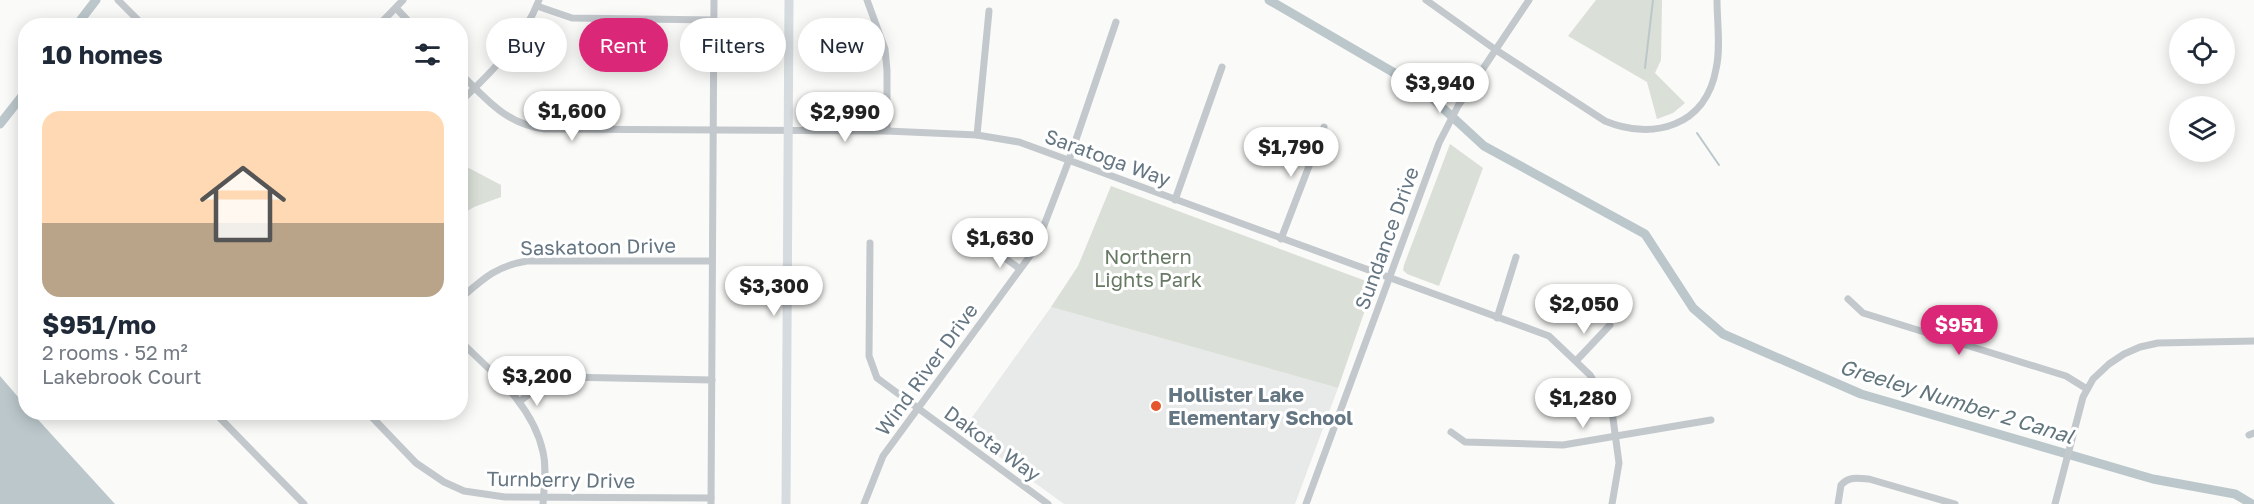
<!DOCTYPE html>
<meta charset="utf-8">
<style>
body{margin:0;font-family:"Golos Text",sans-serif;background:#f6f6f7;color:#1f2937;height:100vh;display:flex;flex-direction:column;font-size:22px;white-space:nowrap}
*{box-sizing:border-box;margin:0}
p{font-size:20px;color:#747a83}
.icon{flex:none;width:33px;height:33px;fill:none;stroke:currentColor;stroke-width:2;stroke-linecap:round;stroke-linejoin:round}
.map{position:relative;flex:1;overflow:hidden}
.panel{position:absolute;left:18px;top:18px;width:450px;height:402px;display:flex;flex-direction:column;background:#fff;border-radius:24px;box-shadow:0 3px 15px #0003}
.panel>*{flex:none}
.banner{position:absolute;left:486px;top:18px;width:570px;height:54px;display:flex;gap:12px}
.fabs{position:absolute;left:2169px;top:18px;display:grid;gap:12px}
.fabs a{display:grid;place-items:center;width:66px;height:66px;border-radius:50%;background:#fff;box-shadow:0 3px 15px #0003;font-size:30px}
.price{position:absolute;translate:-50% -51px;padding:0 14px;border-radius:21px;background:#fff;color:#222;font-size:20px;line-height:39px;filter:drop-shadow(0 2px 3px #0008)}
.price::after{content:'';position:absolute;left:50%;top:36px;width:18px;height:14px;margin-left:-9px;background:inherit;clip-path:polygon(0 0,100% 0,50% 100%)}
.price.active{background:#db2777;color:#fff}
ul{padding:0;list-style:none}
li{display:grid;align-content:center;gap:12px;height:318px;padding:0 24px}
li span{display:grid;place-items:center;height:186px;border-radius:18px;color:#555}
li>.icon{margin-inline-start:auto}
span .icon{width:108px;height:108px;fill:#fffc;stroke-width:1}
li b{font-size:26px}
h2{display:flex;justify-content:space-between;align-items:center;height:72px;padding:0 24px;font-size:26px}
.pill{padding:0 21px;border-radius:27px;background:#fff;box-shadow:0 3px 15px #0003;font-size:21px;line-height:54px}
.pill.active{background:#db2777;color:#fff}
.map>svg:first-child{display:block}
.built{fill:#e8e9e9}
.green{fill:#dadfd7}
.water{fill:#bbc7cb}
.lines{fill:none;stroke-linecap:round;stroke-linejoin:round}
.stream{stroke:#bbc7cb;stroke-width:2}
.canal{stroke:#bbc7cb;stroke-width:9}
.street{stroke:#c3c8cc;stroke-width:7}
.secondary{stroke:#d6dbdf;stroke-width:9}
.poi-dot{fill:#e4572e;stroke:#fff;stroke-width:2}
.labels{text-anchor:middle;dominant-baseline:central;stroke-width:6;stroke-linejoin:round;paint-order:stroke}
.street-label{font-size:20px;fill:#657683;stroke:#fff}
.park-label{font-size:20px;fill:#687a64;stroke:#fff}
.poi-label{font-size:20px;font-weight:bold;fill:#657683;stroke:#fff;text-anchor:start}
.water-label{font-size:21px;font-style:italic;fill:#60757c;stroke:#fff}
</style>
<div class="map">
<svg width="2254" height="504" viewBox="0 0 2254 504">
<rect width="100%" height="100%" fill="#fafaf8"/>
<!-- built -->
<path class="built" d="M1051,307L1338,388L1295,504H1064L969,435L973,428L968,423Z"/>
<!-- green -->
<g class="green">
<path d="M1596,0H1662L1661,60L1655,73L1685,103L1673,113L1657,119L1647,82L1568,36Z"/>
<path d="M1450,144L1483,168L1439,286L1407,274L1403,270L1404,265Z"/>
<path d="M461,161L465,166L501,185V197L474,207L461,215Z"/>
<path d="M1111,186L1374,284L1338,388L1051,307L1078,266Z"/>
</g>
<!-- water -->
<path class="water" d="M0,376L25,405L26,412L32,413L115,504H0Z"/>
<g class="lines">
<!-- stream -->
<g class="stream">
<path d="M1645,68L1653,0"/>
<path d="M1697,133L1719,165"/>
</g>
<!-- canal -->
<g class="canal">
<path d="M1269,0L1422,89L1484,146L1645,234L1693,308L1723,334L1861,394L2153,479L2235,494L2252,504"/>
<path d="M76,26L96,0"/>
<path d="M0,124L26,91"/>
</g>
<!-- street -->
<g class="street">
<path d="M118,0L144,26"/>
<path d="M867,0L885,49L887,70V131"/>
<path d="M1426,0L1496,50L1605,121C1653,141 1706,126 1716,69C1721,48 1717,22 1717,0"/>
<path d="M537,6L572,18L714,20"/>
<path d="M396,8L413,26"/>
<path d="M378,26L403,0"/>
<path d="M460,73C487,100 506,124 545,129L887,131L977,135L1019,142L1549,336L1590,375L1612,411L1619,463L1612,504"/>
<path d="M460,102C492,72 523,41 539,0"/>
<path d="M977,135L989,11"/>
<path d="M1175,200L1222,67"/>
<path d="M1281,239L1324,127"/>
<path d="M870,243L869,356L877,378L1048,504"/>
<path d="M994,250L1020,269"/>
<path d="M460,299C483,279 496,266 527,261H712"/>
<path d="M1848,299L1863,313L2066,376L2087,389"/>
<path d="M1497,318L1516,257"/>
<path d="M460,341C493,373 533,405 543,452C547,469 544,487 543,504"/>
<path d="M1576,361L1610,325"/>
<path d="M519,402L542,384L564,377L712,380"/>
<path d="M214,412L304,504"/>
<path d="M367,412L416,463L444,482L464,491L505,497L711,498"/>
<path d="M1451,432L1465,442L1563,445L1711,420"/>
<path d="M2249,435L2254,433"/>
<path d="M711,504L714,0"/>
<path d="M864,504L883,456L1035,249L1069,160L1116,22"/>
<path d="M1306,504L1439,143L1458,106L1529,0"/>
<path d="M1838,504L1841,485C1849,476 1858,478 1869,479L1955,504"/>
<path d="M2055,504L2083,397L2093,379L2109,364L2124,354L2140,347L2158,343L2254,341"/>
</g>
<!-- secondary -->
<path class="secondary" d="M786,504L789,0"/>
</g>
<!-- markers -->
<circle class="poi-dot" cx="1156" cy="406" r="6"/>
<g class="labels">
<!-- street labels -->
<g class="street-label">
<text transform="translate(1108 157) rotate(20)">Saratoga Way</text>
<text transform="translate(1386 238) rotate(-70)">Sundance Drive</text>
<text transform="translate(598 246) rotate(-1)">Saskatoon Drive</text>
<text transform="translate(926 369) rotate(-54)">Wind River Drive</text>
<text transform="translate(993 443) rotate(36)">Dakota Way</text>
<text transform="translate(561 479) rotate(1)">Turnberry Drive</text>
</g>
<!-- park labels -->
<g class="park-label">
<text x="1148" y="256">Northern<tspan x="1148" dy="23">Lights Park</tspan></text>
</g>
<!-- poi labels -->
<g class="poi-label">
<text x="1168" y="394">Hollister Lake<tspan x="1168" dy="23">Elementary School</tspan></text>
</g>
<!-- water labels -->
<g class="water-label">
<text transform="translate(1957 401) rotate(17)">Greeley Number 2 Canal</text>
</g>
</g>
</svg>
<div class="fabs">
<a><svg class="icon" aria-label="locate" viewBox="0 0 24 24"><circle cx="12" cy="12" r="6"/><path d="M12 2v4M12 18v4M2 12h4M18 12h4"/></svg></a>
<a><svg class="icon" aria-label="layers" viewBox="0 0 24 24"><path d="M12 4l9 5-9 5-9-5zM3 14l9 5 9-5"/></svg></a>
</div>
<b class="price" style="left:1440px;top:114px">$3,940</b>
<b class="price" style="left:572px;top:142px">$1,600</b>
<b class="price" style="left:845px;top:143px">$2,990</b>
<b class="price" style="left:1291px;top:178px">$1,790</b>
<b class="price" style="left:1000px;top:269px">$1,630</b>
<b class="price" style="left:774px;top:317px">$3,300</b>
<b class="price" style="left:1584px;top:335px">$2,050</b>
<b class="price active" style="left:1959px;top:356px">$951</b>
<b class="price" style="left:537px;top:407px">$3,200</b>
<b class="price" style="left:1583px;top:429px">$1,280</b>
<div class="banner">
<a class="pill">Buy</a>
<a class="pill active">Rent</a>
<a class="pill">Filters</a>
<a class="pill">New</a>
</div>
<section class="panel">
<h2>10 homes<svg class="icon" aria-label="filters" viewBox="0 0 24 24"><path d="M4 7h16M4 17h16"/><circle cx="9" cy="7" r="2"/><circle cx="15" cy="17" r="2"/></svg></h2>
<ul>
<li><span style="background:linear-gradient(#ffd9b3 60%,#b9a48a 0)"><svg class="icon" aria-label="home" viewBox="0 0 24 24"><path d="M3 11l9-7 9 7M6 9v11h12V9"/></svg></span><div><b>$951/mo</b><p>2 rooms · 52 m²</p><p>Lakebrook Court</p></div></li>
</ul>
</section>
</div>
